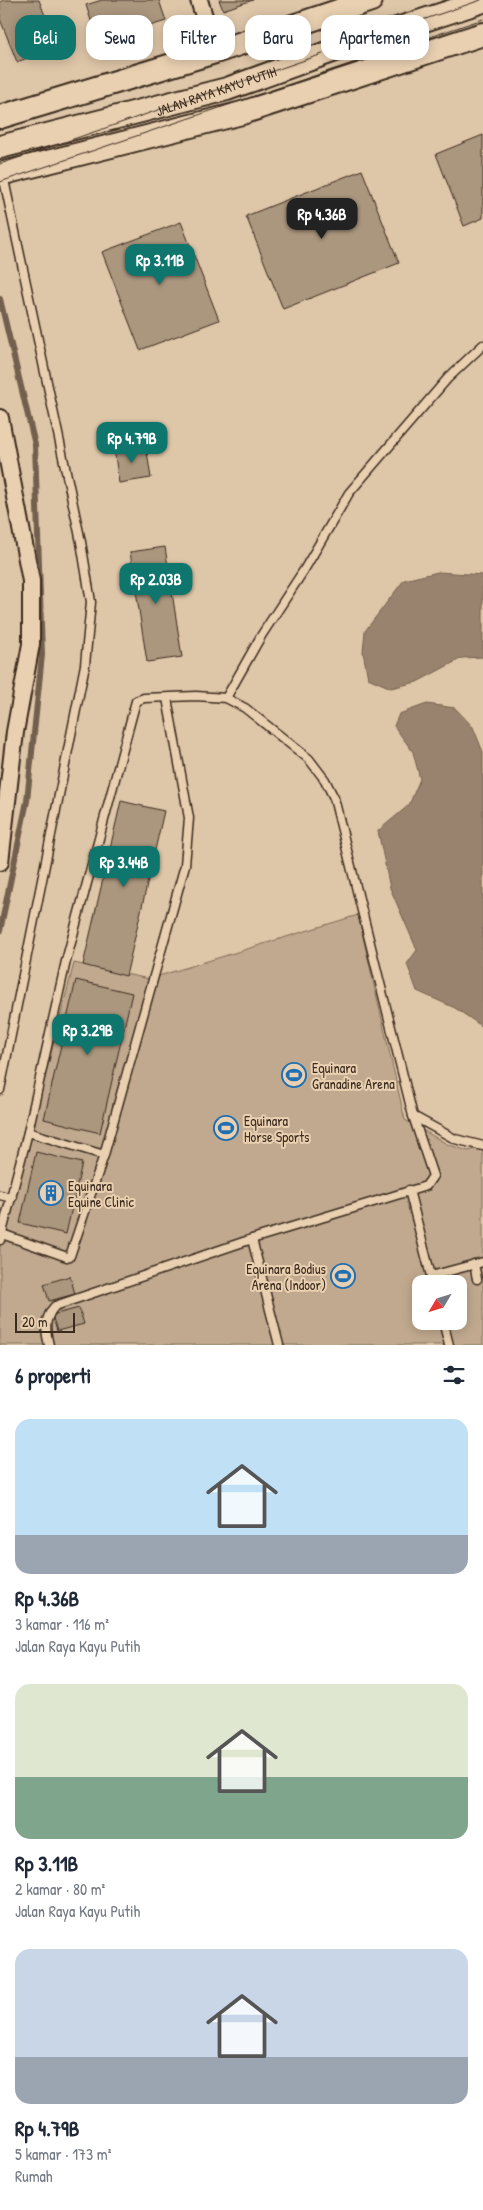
<!DOCTYPE html>
<html lang="id">
<meta charset="utf-8">
<style>
body{margin:0;font-family:"Patrick Hand",sans-serif;background:#f6f6f7;color:#1f2937;height:100vh;display:flex;flex-direction:column;font-size:19px;white-space:nowrap}
*{box-sizing:border-box;margin:0}
p{font-size:16px;color:#747a83}
.icon{flex:none;width:28px;height:28px;fill:none;stroke:currentColor;stroke-width:2;stroke-linecap:round;stroke-linejoin:round}
.map{position:relative;height:1345px;overflow:hidden}
.side{display:flex;flex-direction:column;background:#fff;flex:1}
.side>*{flex:none}
.banner{position:absolute;left:15px;top:15px;width:454px;height:45px;display:flex;gap:10px}
.needle{width:32px;rotate:232deg}
.buttons{position:absolute;left:412px;top:1275px;display:grid;gap:10px}
.buttons a{display:grid;place-items:center;width:55px;height:55px;border-radius:10px;background:#fff;box-shadow:0 2px 12px #0003;font-size:25px}
.scale{position:absolute;left:15px;bottom:12px;width:60px;box-sizing:border-box;padding-left:5px;border:2px solid #3b2a1e;border-top:0;font-size:14px;line-height:18px;white-space:nowrap;color:#3b2a1e;-webkit-text-stroke:4px #e9d0b1;paint-order:stroke}
.price{position:absolute;translate:-50% -42px;padding:0 11px;border-radius:10px;background:#0f766e;color:#fff;font-size:16px;line-height:32px;filter:drop-shadow(0 1px 2px #0008)}
.price::after{content:'';position:absolute;left:50%;top:30px;width:15px;height:11px;margin-left:-8px;background:inherit;clip-path:polygon(0 0,100% 0,50% 100%)}
.price.active{background:#222;color:#fff}
ul{padding:0;list-style:none}
li{display:grid;align-content:center;gap:10px;height:265px;padding:0 15px}
li span{display:grid;place-items:center;height:155px;border-radius:15px;color:#555}
li>.icon{margin-inline-start:auto}
span .icon{width:90px;height:90px;fill:#fffc;stroke-width:1}
li b{font-size:21px}
h2{display:flex;justify-content:space-between;align-items:center;height:60px;padding:0 15px;font-size:21px}
.tag{padding:0 18px;border-radius:15px;background:#fff;box-shadow:0 2px 12px #0003;font-size:18px;line-height:45px}
.tag.active{background:#0f766e;color:#fff}
.map>svg:first-child{display:block}
.green{fill:#c0a98f;stroke:#7e6a56;fill-rule:evenodd}
.water{fill:#99836e;stroke:#735f4e}
.lines{fill:none;stroke-linecap:round;stroke-linejoin:round}
.stream{stroke:#735f4e;stroke-width:6}
.building{fill:#ab967e;stroke:#3b2a1e}
.lane-casing{stroke:#3b2a1e;stroke-width:11}
.street-casing{stroke:#3b2a1e;stroke-width:20}
.secondary-casing{stroke:#3b2a1e;stroke-width:26}
.lane{stroke:#e9d0b1;stroke-width:8}
.street{stroke:#e9d0b1;stroke-width:16}
.secondary{stroke:#e9d0b1;stroke-width:22}
.tram{stroke:#3b2a1e;stroke-width:1}
.labels{text-anchor:middle;dominant-baseline:central;stroke-width:4;stroke-linejoin:round;paint-order:stroke}
.street-label{font-size:14px;fill:#3b2a1e;stroke:#e9d0b1}
.poi-label{font-size:14px;fill:#3b2a1e;stroke:#e9d0b1;text-anchor:start}
</style>
<div class="map">
<svg width="483" height="1345" viewBox="0 0 483 1345">
<rect width="100%" height="100%" fill="#dec6a8"/>
<filter id="ink" filterUnits="userSpaceOnUse"><feTurbulence type="fractalNoise" baseFrequency=".02" numOctaves="2"/><feDisplacementMap in="SourceGraphic" scale="10" xChannelSelector="R" yChannelSelector="G"/><feConvolveMatrix kernelMatrix="1 2 1 2 8 2 1 2 1" color-interpolation-filters="sRGB"/></filter>
<g filter="url(#ink)">
<!-- green -->
<path class="green" d="M358,915L405,1120L447,1144L468,1151L483,1147V1345H0V1248L5,1234L12,1198L30,1136L74,963L149,979ZM421,1284H459V1321H421Z"/>
<!-- water -->
<g class="water">
<path d="M438,572L483,575V657L462,658L417,682L391,688L368,678L363,652L365,631L404,580Z"/>
<path d="M427,704L455,708L473,727L483,752V1027L455,1008L417,991L407,964L417,950L390,888L378,831L409,805L420,779L413,752L394,726L399,714Z"/>
</g>
<g class="lines">
<!-- stream -->
<path class="stream" d="M0,299L35,445L42,655L27,801L0,931"/>
</g>
<!-- building -->
<g class="building">
<path d="M4,0H39L57,47L17,62L0,19V2Z"/>
<path d="M102,0H159L166,21L98,42L86,5Z"/>
<path d="M219,0H253L223,10Z"/>
<path d="M483,135V218L464,226L436,154Z"/>
<path d="M362,170L399,263L283,309L246,216Z"/>
<path d="M181,222L219,320L140,350L102,252Z"/>
<path d="M146,445L151,478L119,483L114,449Z"/>
<path d="M165,547L182,657L147,662L130,552Z"/>
<path d="M121,801L164,811L126,976L83,965Z"/>
<path d="M76,980L132,993L100,1133L44,1119Z"/>
<path d="M36,1152L82,1163L66,1234L20,1223Z"/>
<path d="M70,1276L75,1294L49,1301L44,1284Z"/>
<path d="M79,1308L84,1324L57,1331L52,1315Z"/>
</g>
<g class="lines">
<defs>
<g id="lane">
<path d="M226,698L261,636L304,570L349,493L448,378L483,345"/>
<path d="M0,1090L85,665L91,602L81,542L3,175"/>
<path d="M413,1116L455,1139L483,1146"/>
<path d="M28,1132L104,1155"/>
<path d="M409,1190L433,1284"/>
<path d="M0,1195L12,1198"/>
<path d="M2,1234L67,1257L70,1256L104,1155L185,865L189,818L167,698"/>
<path d="M252,1239L279,1345"/>
<path d="M0,1240L28,1132L66,961L136,701L144,698L196,696L226,698L245,708L309,759L325,780L334,798L413,1116L433,1176L426,1186L252,1239L55,1306C44,1318 45,1330 49,1345"/>
<path d="M474,1264L477,1279"/>
<path d="M431,1276L483,1262"/>
<path d="M443,1321L449,1345"/>
</g>
<g id="street">
<path d="M199,0L215,52"/>
<path d="M0,418L31,581V644L15,732L0,862"/>
</g>
<g id="secondary">
<path d="M0,117L215,52L371,0"/>
<path d="M0,147L227,89L363,40L483,1"/>
<path d="M0,174L242,113L483,34"/>
</g>
</defs>
<!-- lane casing -->
<use href="#lane" class="lane-casing"/>
<!-- street casing -->
<use href="#street" class="street-casing"/>
<!-- secondary casing -->
<use href="#secondary" class="secondary-casing"/>
<!-- lane -->
<use href="#lane" class="lane"/>
<!-- street -->
<use href="#street" class="street"/>
<!-- secondary -->
<use href="#secondary" class="secondary"/>
<!-- tram -->
<g class="tram">
<path id="s1" d="M0,164L481,0"/>
<path d="M0,182L483,19"/>
</g>
</g>
</g>
<!-- icons -->
<defs>
<symbol id="stadium-ring" viewBox="-11 -11 22 22"><circle r="9.5" fill="#e9d0b1" stroke="#1f6fb2" stroke-width="1.5"/><path d="M0-5a6.5 5 0 1 0 0 10a6.5 5 0 1 0 0-10ZM-3.5-1.8h7v3.6h-7Z" fill="#1f6fb2"/></symbol>
<symbol id="building-ring" viewBox="-11 -11 22 22"><circle r="9.5" fill="#e9d0b1" stroke="#1f6fb2" stroke-width="1.5"/><path d="M-4-6H4V6H1V3H-1V6H-4ZM-2.5-4.3h1.7v1.8h-1.7ZM.8-4.3h1.7v1.8H.8ZM-2.5-1h1.7V.8h-1.7ZM.8-1h1.7V.8H.8Z" fill="#1f6fb2"/></symbol>
</defs>
<g fill-rule="evenodd">
<use href="#stadium-ring" x="280" y="1061" width="28" height="28"/>
<use href="#stadium-ring" x="212" y="1114" width="28" height="28"/>
<use href="#building-ring" x="37" y="1179" width="28" height="28"/>
<use href="#stadium-ring" x="329" y="1262" width="28" height="28"/>
</g>
<g class="labels">
<!-- street labels -->
<g class="street-label">
<text stroke="none"><textPath href="#s1" startOffset="228">JALAN RAYA KAYU PUTIH</textPath></text>
</g>
<!-- poi labels -->
<g class="poi-label">
<text x="312" y="1067">Equinara<tspan x="312" dy="16">Granadine Arena</tspan></text>
<text x="244" y="1120">Equinara<tspan x="244" dy="16">Horse Sports</tspan></text>
<text x="68" y="1185">Equinara<tspan x="68" dy="16">Equine Clinic</tspan></text>
<text x="326" y="1268" text-anchor="end">Equinara Bodius<tspan x="326" dy="16">Arena (Indoor)</tspan></text>
</g>
</g>
</svg>
<div class="buttons">
<a><svg class="needle" viewBox="-14 -14 28 28"><path d="M0-13l5 13h-10z" fill="#e53935"/><path d="M0 13l5-13h-10z" fill="#747a83"/></svg></a>
</div>
<div class="scale">20 m</div>
<b class="price active" style="left:322px;top:240px">Rp 4.36B</b>
<b class="price" style="left:160px;top:286px">Rp 3.11B</b>
<b class="price" style="left:132px;top:464px">Rp 4.79B</b>
<b class="price" style="left:156px;top:605px">Rp 2.03B</b>
<b class="price" style="left:124px;top:888px">Rp 3.44B</b>
<b class="price" style="left:88px;top:1056px">Rp 3.29B</b>
<div class="banner">
<a class="tag active">Beli</a>
<a class="tag">Sewa</a>
<a class="tag">Filter</a>
<a class="tag">Baru</a>
<a class="tag">Apartemen</a>
</div>
</div>
<section class="side">
<h2>6 properti<svg class="icon" aria-label="filters" viewBox="0 0 24 24"><path d="M4 7h16M4 17h16"/><circle cx="9" cy="7" r="2"/><circle cx="15" cy="17" r="2"/></svg></h2>
<ul>
<li><span style="background:linear-gradient(#bfe0f5 75%,#9aa5b1 0)"><svg class="icon" aria-label="home" viewBox="0 0 24 24"><path d="M3 11l9-7 9 7M6 9v11h12V9"/></svg></span><div><b>Rp 4.36B</b><p>3 kamar · 116 m²</p><p>Jalan Raya Kayu Putih</p></div></li>
<li><span style="background:linear-gradient(#dfe7d0 60%,#7fa58c 0)"><svg class="icon" aria-label="home" viewBox="0 0 24 24"><path d="M3 11l9-7 9 7M6 9v11h12V9"/></svg></span><div><b>Rp 3.11B</b><p>2 kamar · 80 m²</p><p>Jalan Raya Kayu Putih</p></div></li>
<li><span style="background:linear-gradient(#c9d6e8 70%,#9aa5b1 0)"><svg class="icon" aria-label="home" viewBox="0 0 24 24"><path d="M3 11l9-7 9 7M6 9v11h12V9"/></svg></span><div><b>Rp 4.79B</b><p>5 kamar · 173 m²</p><p>Rumah</p></div></li>
</ul>
</section>
